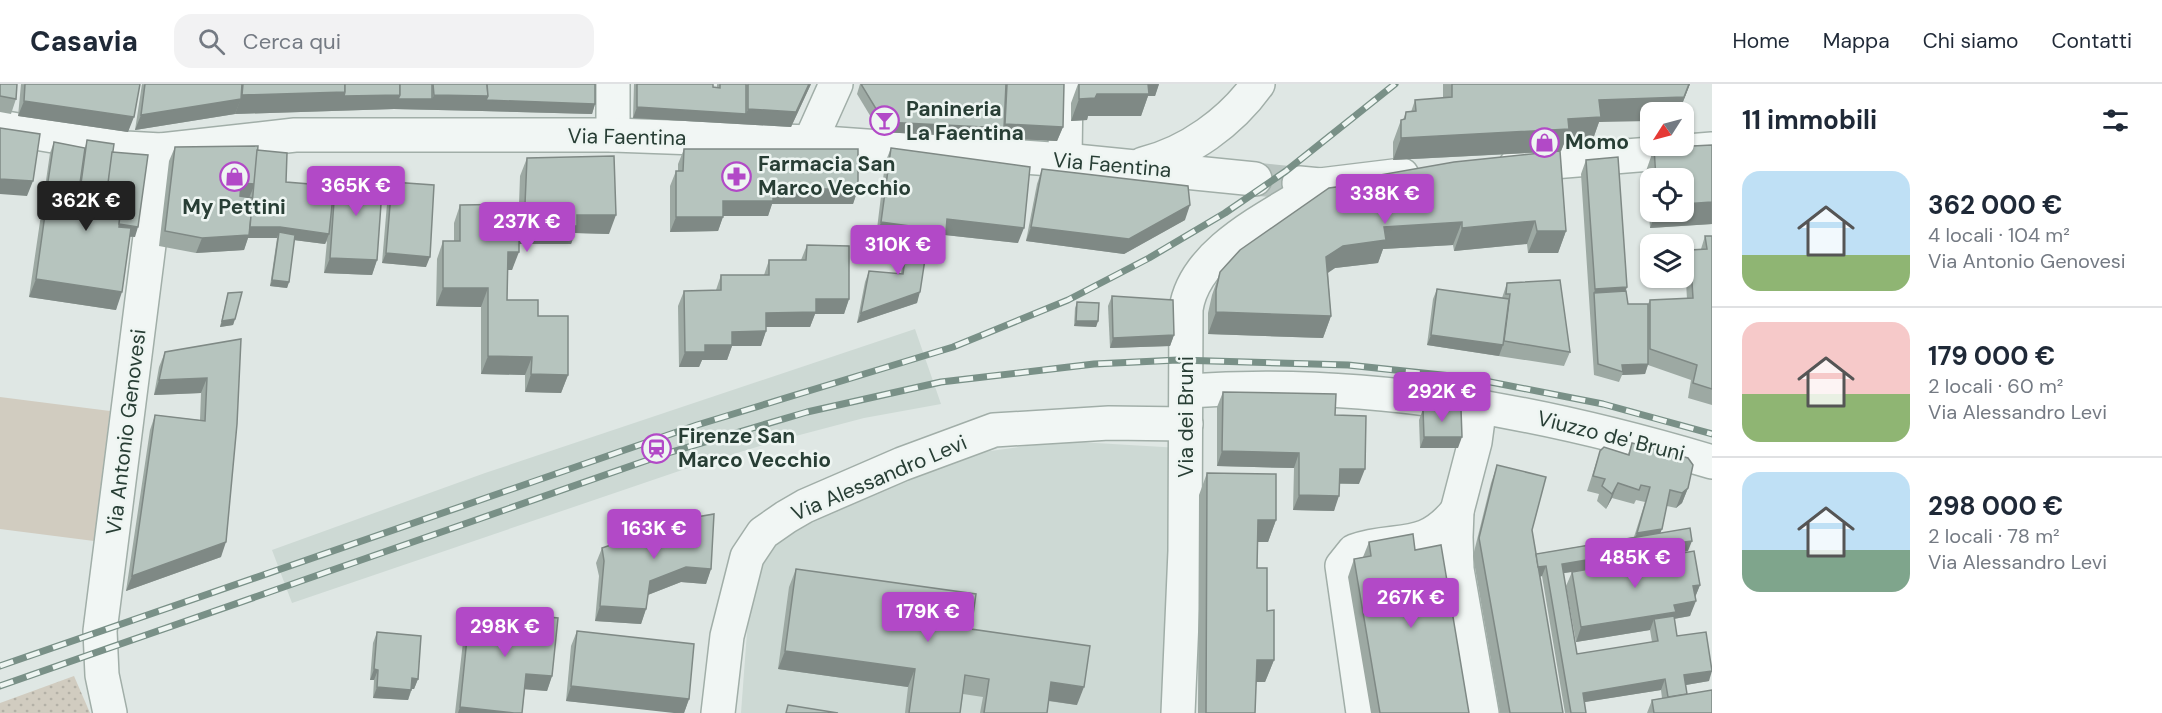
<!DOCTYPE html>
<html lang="it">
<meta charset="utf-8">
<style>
body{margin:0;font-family:"DM Sans",sans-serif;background:#f2f2f3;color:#1f2937;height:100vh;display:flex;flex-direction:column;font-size:22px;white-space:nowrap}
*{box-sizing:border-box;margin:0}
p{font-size:20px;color:#747a83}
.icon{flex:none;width:33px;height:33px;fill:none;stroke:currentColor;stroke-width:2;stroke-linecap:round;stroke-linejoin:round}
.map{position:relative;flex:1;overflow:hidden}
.sheet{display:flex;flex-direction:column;background:#fff;width:450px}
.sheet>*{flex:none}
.needle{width:39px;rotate:234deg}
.tools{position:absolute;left:1640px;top:18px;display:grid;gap:12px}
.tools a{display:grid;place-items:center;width:54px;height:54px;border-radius:12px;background:#fff;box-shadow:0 2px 4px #0004;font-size:30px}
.price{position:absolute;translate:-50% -51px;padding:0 14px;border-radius:6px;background:#b249c7;color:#fff;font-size:20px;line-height:39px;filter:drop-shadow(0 2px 3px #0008)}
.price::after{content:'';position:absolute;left:50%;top:36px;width:18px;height:14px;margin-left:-9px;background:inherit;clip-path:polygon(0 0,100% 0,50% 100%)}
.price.active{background:#222;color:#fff}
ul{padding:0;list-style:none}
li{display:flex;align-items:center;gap:18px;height:150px;padding:0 30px}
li+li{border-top:2px solid #e0e1e3}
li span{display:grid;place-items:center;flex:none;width:168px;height:120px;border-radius:18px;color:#555}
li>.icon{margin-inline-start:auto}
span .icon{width:72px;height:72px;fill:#fffc;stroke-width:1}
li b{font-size:26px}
h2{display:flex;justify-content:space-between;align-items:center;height:72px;padding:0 30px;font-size:26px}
header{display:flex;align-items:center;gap:36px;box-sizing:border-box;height:84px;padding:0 30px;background:#fff;border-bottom:2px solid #e0e1e3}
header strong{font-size:28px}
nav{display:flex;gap:33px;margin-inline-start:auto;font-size:21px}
.search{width:420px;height:54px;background:#f2f2f3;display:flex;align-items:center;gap:15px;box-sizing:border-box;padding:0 21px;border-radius:18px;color:#747a83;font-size:22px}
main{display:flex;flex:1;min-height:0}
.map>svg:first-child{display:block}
.built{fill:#cdd9d4}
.green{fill:#d1ccc0}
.park{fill:url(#park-dots)}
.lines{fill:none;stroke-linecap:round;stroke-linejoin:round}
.minor-tunnel{stroke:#bac5c1;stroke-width:33;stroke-dasharray:33 16;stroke-linecap:butt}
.minor-casing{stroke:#a1aea8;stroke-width:36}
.minor{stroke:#f1f6f4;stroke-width:33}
.rail-casing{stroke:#799087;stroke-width:7}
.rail{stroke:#eef5f2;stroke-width:4.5;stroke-dasharray:14;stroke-linecap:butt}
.wall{fill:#9da9a3;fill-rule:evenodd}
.shaded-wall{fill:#7f8985}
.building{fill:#b6c4be;stroke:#7f8985;stroke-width:1.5}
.labels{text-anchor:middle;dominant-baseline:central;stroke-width:5;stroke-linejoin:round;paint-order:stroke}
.poi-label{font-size:21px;font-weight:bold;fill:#283e35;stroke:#eef5f2;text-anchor:start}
.street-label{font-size:21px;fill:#283e35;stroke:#eef5f2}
</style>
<header>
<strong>Casavia</strong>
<div class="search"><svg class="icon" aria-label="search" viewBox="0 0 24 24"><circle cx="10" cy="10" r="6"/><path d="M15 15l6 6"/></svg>Cerca qui</div>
<nav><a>Home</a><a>Mappa</a><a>Chi siamo</a><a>Contatti</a></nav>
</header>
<main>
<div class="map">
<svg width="1712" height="629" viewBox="0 0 1712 629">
<defs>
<pattern id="park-dots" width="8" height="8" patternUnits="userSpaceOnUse" patternTransform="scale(1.5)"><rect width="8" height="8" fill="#d1ccc0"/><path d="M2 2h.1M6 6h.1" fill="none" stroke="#b3b0a6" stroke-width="1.8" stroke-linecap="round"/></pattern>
</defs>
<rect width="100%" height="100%" fill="#dfe7e4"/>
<!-- built -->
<g class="built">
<path d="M915,245L941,320L864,334L773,358L688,384L292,519L272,466L485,389Z"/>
<path d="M1062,357L1180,364L1165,629H741L750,508L764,469L784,452L818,432L917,390L983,368Z"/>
</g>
<!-- green -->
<path class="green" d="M0,313L110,327L94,457L0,445Z"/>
<!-- park -->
<path class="park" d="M74,592L90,629H0V619Z"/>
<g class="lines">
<!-- minor-tunnel -->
<path class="minor-tunnel" d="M1255,95L1294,99"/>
<defs>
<g id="minor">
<path d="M613,0V51"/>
<path d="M0,43L125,64L161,66L295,51H613L810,58L1065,76L1255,95"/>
<path d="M810,58L836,0"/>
<path d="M1065,76L1066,0"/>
<path d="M1143,80C1188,69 1231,38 1258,0"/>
<path d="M1516,81L1712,65"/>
<path d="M1299,99L1320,101L1402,91"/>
<path d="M1187,307C1366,294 1541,327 1712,378"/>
<path d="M1480,321L1475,358L1457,427L1456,453L1457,485L1482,629"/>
<path d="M110,629L102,591L100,547L161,66"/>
<path d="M718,629L727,552L747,473L763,449L786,433L805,422L902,380L994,346L1109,339L1186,340"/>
<path d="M1178,629L1185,467L1186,225C1195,165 1273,132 1320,101"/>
<path d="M1363,629L1342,482L1354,467C1398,452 1423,469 1457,427"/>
</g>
</defs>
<!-- minor casing -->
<use href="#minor" class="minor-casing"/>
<!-- minor -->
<use href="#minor" class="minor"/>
<defs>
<g id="rail">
<path d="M0,582L697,341L953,263L1068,216L1149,174L1225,129L1286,87L1395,0"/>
<path d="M0,602L668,369L807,328L941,298L1094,280L1178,276L1348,281L1470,294L1603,320L1712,350"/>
</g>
</defs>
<!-- rail casing -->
<use href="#rail" class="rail-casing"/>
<!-- rail -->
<use href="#rail" class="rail"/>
</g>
<!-- wall -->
<g class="wall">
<path d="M0,0L16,15L11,30L0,28Z"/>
<path d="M21,0H140L128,48L18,32Z"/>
<path d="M142,0H595V20L592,30L482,27L394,25L235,30L135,46Z"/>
<path d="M634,0H713V3L717,4V0H811L791,43L633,34Z"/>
<path d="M860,0H1064L1063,43L1057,57L880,48L857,10Z"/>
<path d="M1078,0H1159L1155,12H1148L1141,32H1088L1087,36L1071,37V19Z"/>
<path d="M1443,0H1690L1679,28H1650L1599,38L1593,55L1565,57L1561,67H1560L1566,147L1558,169H1528L1527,160L1454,167L1453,161L1383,165L1378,179L1335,184L1328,189L1331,232L1323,254L1208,250V229L1212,211L1220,188L1355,100L1357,95L1553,68L1393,76V58L1401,36H1403L1406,28H1411L1415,16L1443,14Z"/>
<path d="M87,56L112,68L135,153H130L116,226L29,213L50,69L54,58L85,64Z"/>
<path d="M1712,61V140L1650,144L1646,87L1654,64ZM1650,94H1683V128H1650Z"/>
<path d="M175,63L257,66L286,98L331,102L336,89L377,176L372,191L324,189L327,157L325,160L294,156L289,198L287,204L270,202L277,154H248L244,166L196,169L159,162L169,77Z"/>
<path d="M891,64L1018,159L945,151L941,162L927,160L917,219L857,239L865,198L869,187L901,190L905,157L876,153L885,79Z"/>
<path d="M684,65L858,105L853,120H772L768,132H723L718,147L670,148V102L676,87H678V80Z"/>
<path d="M527,74L609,150L575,149L571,160H519L512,186H507V216L538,232L568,291L561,309L525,308V291L481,290V223L436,222L437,175L443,157H454V139L460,121L519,120L520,92Z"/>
<path d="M1586,76L1626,207L1628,220H1648L1650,216L1687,215L1685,181L1690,166L1701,165L1705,152H1712V321L1688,314L1691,296L1648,281L1645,290L1622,291L1619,298L1594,291L1581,90Z"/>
<path d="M1042,85L1185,136L1124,170L1026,157L1037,100Z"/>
<path d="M392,98L426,183L382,179L388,108Z"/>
<path d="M807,161L849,215L844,230H815L810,243H766V247L761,262H732L727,276H702L699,283H679L678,222L684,207L716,206L721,191H764L769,176H801Z"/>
<path d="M1507,199L1570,268L1564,282L1427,261L1433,215L1437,205L1502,214Z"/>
<path d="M228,209L235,235L233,241L220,243Z"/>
<path d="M1112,212L1174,251L1170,262L1110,264L1108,222Z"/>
<path d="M1077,218L1098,237L1096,243L1074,242L1075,224Z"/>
<path d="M241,255L221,473L126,507L150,346L155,331L200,336L201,309L154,311L159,283L165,268Z"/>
<path d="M1223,308L1335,331L1359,400H1340L1334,427L1293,426L1294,384L1217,382V323Z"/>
<path d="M1423,325L1458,364H1420L1419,336Z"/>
<path d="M1632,359L1688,404L1682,419L1676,424L1667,422L1660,449L1688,467L1663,471V472L1700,501L1695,513L1690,532L1674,535L1677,552L1709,597L1686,601L1687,610L1712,629H1647L1652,616L1662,614L1661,606L1584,618L1586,629H1565L1542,492L1540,493L1563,629H1500L1473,472L1491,399L1497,381L1532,446L1536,470L1634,453L1645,418L1636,416L1634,420L1612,414L1606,425L1597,417L1599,410L1587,407L1600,367L1628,370ZM1572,488L1566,502L1576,558L1650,546L1652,558L1577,570L1563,489Z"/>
<path d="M1207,389L1276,436L1268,458H1258L1257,484L1267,527L1274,576L1265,598H1256L1255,629H1198L1199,411Z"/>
<path d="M1369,458L1415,466L1469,629H1371L1348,493L1354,475L1363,473Z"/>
<path d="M602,464L711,485L706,500L681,498L648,511L646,525L641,540L595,537L599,492L596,479Z"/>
<path d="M796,485L971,545L1077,621L1048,617L1047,629H980L983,613L963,610L960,629H905L908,603L778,585L789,503Z"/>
<path d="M470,525L552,592L547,607L525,605L522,629H455L465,540Z"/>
<path d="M577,547L689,615L684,629L566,617L571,562Z"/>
<path d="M377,548L418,595L414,605H412L408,616L373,614L374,596H370L373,559Z"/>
</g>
<!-- shaded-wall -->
<g class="shaded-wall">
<path d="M809,0H811L791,43L633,34L637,23L746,30L748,25Z"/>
<path d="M1144,0H1159L1155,12H1148L1141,32H1088L1087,36L1071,37L1079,15L1097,10Z"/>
<path d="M1690,0L1679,28H1650V37L1599,38L1593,55L1565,57L1561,67L1393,76L1401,54L1568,35L1599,16Z"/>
<path d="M345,8L400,11L432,15L434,11L488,12L595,20L592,30L482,27L394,25L235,30L242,11Z"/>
<path d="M241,15L235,30L135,46L141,31Z"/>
<path d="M24,17L134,33L128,48L18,32Z"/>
<path d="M884,38L1004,44L1005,40L1063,43L1057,57L880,48Z"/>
<path d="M0,95L33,97L27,112L0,110Z"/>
<path d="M241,99L255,100L249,114H236Z"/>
<path d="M773,105H858L853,120H772L768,132H718L723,117Z"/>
<path d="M1712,118V140L1650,144L1656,128H1683V120Z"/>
<path d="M1190,121L1185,136L1124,170L1026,157L1031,143Z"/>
<path d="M577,131H616L609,150L575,149L571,160H513L519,142Z"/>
<path d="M676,133H723L718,147L670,148Z"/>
<path d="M947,135L1024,144L1018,159L945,151L941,162L908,157L909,146L905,157L876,153L881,138Z"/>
<path d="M1535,137L1527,160L1454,167L1462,144Z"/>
<path d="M101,138L138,143L135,153L97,148Z"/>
<path d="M1462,138L1453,161L1383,165L1378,179L1335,184L1318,195L1326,173L1343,162L1384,143Z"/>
<path d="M250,143H280L329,150L325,160L278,154L279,148L277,154H248L244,166L196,169L202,154Z"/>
<path d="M1537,147H1566L1558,169H1528Z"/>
<path d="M508,168H519L512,186H501Z"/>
<path d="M386,169L430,173L426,183L382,179Z"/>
<path d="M330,174L377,176L372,191L324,189Z"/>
<path d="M36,195L122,208L116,226L29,213Z"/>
<path d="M272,196L289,198L287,204L270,202Z"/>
<path d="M1627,203L1622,218L1594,209L1595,205Z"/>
<path d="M443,204H488L481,223L436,222Z"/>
<path d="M920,208L917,219L857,239L861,229Z"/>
<path d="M816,215H849L844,230H815L810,243H761L766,229Z"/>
<path d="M1216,228L1331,232L1323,254L1208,250Z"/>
<path d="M235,235L233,241L220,243L222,237Z"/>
<path d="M1076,237H1098L1096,243L1074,242Z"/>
<path d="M766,247L761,262H732L727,276H702L699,283H679L685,268L705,261L732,248Z"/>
<path d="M1174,251L1170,262L1110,264L1113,254Z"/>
<path d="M1431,251L1503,261L1499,272L1427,261Z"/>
<path d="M488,272L532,273L525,291L481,290Z"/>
<path d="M1648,280L1645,290L1622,291L1623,288L1622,281Z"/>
<path d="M531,290L568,291L561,309L525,308Z"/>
<path d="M207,294L201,309L154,311L159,296Z"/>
<path d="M1424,353H1462L1458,364H1420Z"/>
<path d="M1222,367L1299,369L1294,384L1217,382Z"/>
<path d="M1340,385H1365L1359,400L1335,399Z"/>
<path d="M1618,399L1612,414L1606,425L1612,410Z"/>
<path d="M1688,404L1682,419L1676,424L1682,409Z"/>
<path d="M1299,411L1339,412L1334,427L1293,426Z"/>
<path d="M1258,436H1276L1268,458H1250Z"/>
<path d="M1662,445L1656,460L1631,464L1637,449Z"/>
<path d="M1692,457L1688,467L1658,472L1662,461Z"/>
<path d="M226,458L221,473L126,507L132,492Z"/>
<path d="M1645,466L1641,477L1558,490L1562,480Z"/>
<path d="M1546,482L1542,492L1531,494L1534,484Z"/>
<path d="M686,483L711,485L706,500L681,498L645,512L650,497Z"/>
<path d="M1700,501L1694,516L1693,502Z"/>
<path d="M1696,517L1690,532L1673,535H1654L1650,546L1576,558L1581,543L1674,521Z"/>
<path d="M600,522L646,525L641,540L595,537Z"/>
<path d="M785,567L915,585L908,603L778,585Z"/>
<path d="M1257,576H1274L1265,598H1249Z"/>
<path d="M374,585L378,586L374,596H370Z"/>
<path d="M1712,587L1709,597L1680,602L1684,591Z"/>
<path d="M526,590L552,592L547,607L521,605Z"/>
<path d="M412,594L418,595L414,605H408Z"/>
<path d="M1665,595L1661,606L1579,619L1583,609Z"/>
<path d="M1051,598L1084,603L1077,621L1044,616Z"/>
<path d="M571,602L689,615L684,629H674L566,617Z"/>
<path d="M377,603L411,606L408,616L373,614Z"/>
<path d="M460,623L514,629H458Z"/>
</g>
<!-- building -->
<g class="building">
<path d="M0,0H17L16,15L0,12Z"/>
<path d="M25,0H140L134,33L24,17Z"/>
<path d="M145,0H242L241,15L141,31Z"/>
<path d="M243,0H345V8L242,11Z"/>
<path d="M345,0H400V11L344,12L345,8Z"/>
<path d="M400,0H432V15H398L400,11Z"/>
<path d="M433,0H487L488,12L434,11Z"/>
<path d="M487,0H595V20L486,16L488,12Z"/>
<path d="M637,0H713V3L720,4V0H746V30L637,23Z"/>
<path d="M748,0H809L796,28L748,25Z"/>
<path d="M861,0H1006L1004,44L884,38Z"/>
<path d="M1007,0H1064L1063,43L1005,40Z"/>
<path d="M1079,0H1148L1149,10H1097L1095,14L1079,15Z"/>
<path d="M1452,0H1689L1684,13L1599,16L1601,33L1568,35L1569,45L1401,54V36L1405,35L1406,28L1416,27L1415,16L1452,13Z"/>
<path d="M0,44L40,50L33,97L0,95Z"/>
<path d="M87,56L114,60L104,130L120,132L119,143L131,144L122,208L36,195L47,116L78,121Z"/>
<path d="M54,58L85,64L77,120L47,116L44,124Z"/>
<path d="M1712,61V118L1683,120V94H1656L1654,64Z"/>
<path d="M258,62L255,100L241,99L240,112L253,114L249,151L202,154L165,147L175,63Z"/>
<path d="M891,64L1030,83L1024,144L947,135L946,147L881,138Z"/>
<path d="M684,65H858V105H773V117H723V133H676V87H683Z"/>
<path d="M257,66L287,69L286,98L334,102L329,150L280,143H250Z"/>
<path d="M1560,67L1566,147H1537L1535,137L1462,144V138L1384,143L1386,156L1343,162L1326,173L1331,232L1216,228V206L1220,188L1240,166L1329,104L1358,100L1357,95L1454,78Z"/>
<path d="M112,68L148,71L138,143L119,140L120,132L104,130Z"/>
<path d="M614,72L616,131H577V142H519V168H508L507,216H538V232H568V291L531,290L532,273L488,272V204H443V157H460V121L525,120L527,74Z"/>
<path d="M1618,73L1627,203L1595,205L1586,76Z"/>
<path d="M1042,85L1188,102L1190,121L1129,155L1031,143Z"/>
<path d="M336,89L383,92L377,176L330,174Z"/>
<path d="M392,98L434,101L430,173L386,169Z"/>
<path d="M909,146L929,149L920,208L861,229L869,187L903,190Z"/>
<path d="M279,148L295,151L289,198L272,196Z"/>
<path d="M1705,152H1712V305L1693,299L1697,281L1650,265V216L1693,214L1690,166L1707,165Z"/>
<path d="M807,161L849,162V215H816V228L766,229V247L732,248V261H705V268H685L684,207L721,206V191H769V176H806Z"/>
<path d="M1560,196L1570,268L1504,257L1510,210H1506L1507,199Z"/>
<path d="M1437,205L1509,215L1503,261L1431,251Z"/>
<path d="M1626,207L1628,220H1648V280L1622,281L1623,288L1598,280L1594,209Z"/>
<path d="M242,208L235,235L222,237L228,209Z"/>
<path d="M1112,212L1173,216L1174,251L1113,254Z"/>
<path d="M1077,218L1099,219L1098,237H1076Z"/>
<path d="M241,255L237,340L226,458L132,492L155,331L205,337L207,294L159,296L165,268Z"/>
<path d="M1223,308L1336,310L1335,331L1366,332L1365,385H1340L1339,412L1299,411V369L1222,367Z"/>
<path d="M1423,325H1461L1462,353H1424Z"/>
<path d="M1632,359L1688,374L1693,381L1688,404L1682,409L1670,406L1662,445L1637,449L1650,403L1641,401L1639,406L1618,399L1612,410L1602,402L1605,395L1593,392L1600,367L1604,363L1629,371Z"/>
<path d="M1497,381L1546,393L1532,446L1563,629H1510L1479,454Z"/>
<path d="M1207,389L1276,390V436H1258L1257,484H1267V527L1274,526V576H1257L1255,629H1206Z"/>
<path d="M714,430L711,485L686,483L650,497L646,525L600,522L604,477L602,464L685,435Z"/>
<path d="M1690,444L1692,457L1662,461L1663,472L1647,475L1645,466L1562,480L1577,570L1658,557L1654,535L1674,532L1677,552L1706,548L1712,587L1684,591L1687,610L1668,613L1665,595L1583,609L1586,629H1571L1546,482L1538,483L1536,470Z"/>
<path d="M1413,450L1415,466L1441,461L1469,629H1380L1354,475L1371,472L1369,458Z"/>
<path d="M1694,467L1700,501L1693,502L1696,517L1674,521L1676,528L1581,543L1572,488Z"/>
<path d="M796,485L976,510L971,545L1090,562L1084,603L1051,598L1047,629H984L989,595L965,591L960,629H909L915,585L785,567Z"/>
<path d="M470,525L558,534L552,592L526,590L522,629H514L460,623Z"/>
<path d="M577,547L694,560L689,615L571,602Z"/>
<path d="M377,548L421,552L418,595L412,594L411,606L377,603L378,586L374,585Z"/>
<path d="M1712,606V629H1654L1652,616Z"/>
<path d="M788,621L838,629H786Z"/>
</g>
<!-- icons -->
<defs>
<symbol id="bar-ring" viewBox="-11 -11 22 22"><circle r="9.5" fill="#eef5f2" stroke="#b249c7" stroke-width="1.5"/><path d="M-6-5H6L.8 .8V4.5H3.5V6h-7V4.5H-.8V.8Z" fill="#b249c7"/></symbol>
<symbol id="shop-ring" viewBox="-11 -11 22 22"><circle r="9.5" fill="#eef5f2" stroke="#b249c7" stroke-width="1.5"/><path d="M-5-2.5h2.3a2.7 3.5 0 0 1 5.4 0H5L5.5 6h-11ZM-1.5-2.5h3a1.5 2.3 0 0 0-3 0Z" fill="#b249c7"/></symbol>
<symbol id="pharmacy-ring" viewBox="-11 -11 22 22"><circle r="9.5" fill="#eef5f2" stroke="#b249c7" stroke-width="1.5"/><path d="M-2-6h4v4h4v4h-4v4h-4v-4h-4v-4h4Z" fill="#b249c7"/></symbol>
<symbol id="station-ring" viewBox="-11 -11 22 22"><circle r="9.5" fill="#eef5f2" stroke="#b249c7" stroke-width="1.5"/><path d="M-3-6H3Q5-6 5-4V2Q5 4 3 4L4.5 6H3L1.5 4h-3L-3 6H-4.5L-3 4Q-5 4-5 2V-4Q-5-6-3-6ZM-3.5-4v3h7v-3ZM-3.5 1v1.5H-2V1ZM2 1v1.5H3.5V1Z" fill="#b249c7"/></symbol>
</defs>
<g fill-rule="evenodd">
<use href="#bar-ring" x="868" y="20" width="33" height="33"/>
<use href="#shop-ring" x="1528" y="42" width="33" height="33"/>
<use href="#shop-ring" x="218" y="76" width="33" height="33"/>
<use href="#pharmacy-ring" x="720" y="76" width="33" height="33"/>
<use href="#station-ring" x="640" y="348" width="33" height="33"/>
</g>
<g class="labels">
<!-- poi labels -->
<g class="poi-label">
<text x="906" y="25">Panineria<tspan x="906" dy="24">La Faentina</tspan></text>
<text x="1565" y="58">Momo</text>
<text x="758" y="80">Farmacia San<tspan x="758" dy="24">Marco Vecchio</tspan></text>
<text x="234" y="123" text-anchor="middle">My Pettini</text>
<text x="678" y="352">Firenze San<tspan x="678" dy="24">Marco Vecchio</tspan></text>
</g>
<!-- street labels -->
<g class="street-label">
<text transform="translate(627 53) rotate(1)">Via Faentina</text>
<text transform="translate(1112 81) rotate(5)">Via Faentina</text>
<text transform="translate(1186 333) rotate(-90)">Via dei Bruni</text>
<text transform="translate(126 348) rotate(-83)">Via Antonio Genovesi</text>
<text transform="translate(1611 352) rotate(14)">Viuzzo de' Bruni</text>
<text transform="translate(879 394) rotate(-23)">Via Alessandro Levi</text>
</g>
</g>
</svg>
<div class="tools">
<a><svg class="needle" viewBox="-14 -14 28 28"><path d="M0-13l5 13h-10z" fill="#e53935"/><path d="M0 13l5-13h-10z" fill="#747a83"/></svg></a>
<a><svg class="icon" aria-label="locate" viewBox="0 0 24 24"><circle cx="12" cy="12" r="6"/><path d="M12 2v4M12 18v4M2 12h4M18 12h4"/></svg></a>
<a><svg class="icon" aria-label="layers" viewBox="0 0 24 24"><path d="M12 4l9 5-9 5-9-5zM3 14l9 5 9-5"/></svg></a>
</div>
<b class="price" style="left:356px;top:133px">365K €</b>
<b class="price" style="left:1385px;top:141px">338K €</b>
<b class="price active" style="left:86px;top:148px">362K €</b>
<b class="price" style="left:527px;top:169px">237K €</b>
<b class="price" style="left:898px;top:192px">310K €</b>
<b class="price" style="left:1442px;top:339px">292K €</b>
<b class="price" style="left:654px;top:476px">163K €</b>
<b class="price" style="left:1635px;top:505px">485K €</b>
<b class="price" style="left:1411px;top:545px">267K €</b>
<b class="price" style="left:928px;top:559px">179K €</b>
<b class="price" style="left:505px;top:574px">298K €</b>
</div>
<section class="sheet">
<h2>11 immobili<svg class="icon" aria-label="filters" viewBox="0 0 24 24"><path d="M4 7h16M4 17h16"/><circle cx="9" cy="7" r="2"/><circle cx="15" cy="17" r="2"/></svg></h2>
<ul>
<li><span style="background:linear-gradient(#bfe0f5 70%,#8fb573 0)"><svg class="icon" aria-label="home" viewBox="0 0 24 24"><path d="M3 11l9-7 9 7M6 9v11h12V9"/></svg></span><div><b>362 000 €</b><p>4 locali · 104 m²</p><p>Via Antonio Genovesi</p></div></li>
<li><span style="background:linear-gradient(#f6c9c9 60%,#8fb573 0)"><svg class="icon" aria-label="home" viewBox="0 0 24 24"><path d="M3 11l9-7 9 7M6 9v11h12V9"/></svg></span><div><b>179 000 €</b><p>2 locali · 60 m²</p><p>Via Alessandro Levi</p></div></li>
<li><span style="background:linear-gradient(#bfe0f5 65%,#7fa58c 0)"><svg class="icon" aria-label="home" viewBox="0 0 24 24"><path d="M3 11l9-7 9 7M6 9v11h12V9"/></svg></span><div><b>298 000 €</b><p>2 locali · 78 m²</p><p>Via Alessandro Levi</p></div></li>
</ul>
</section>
</main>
